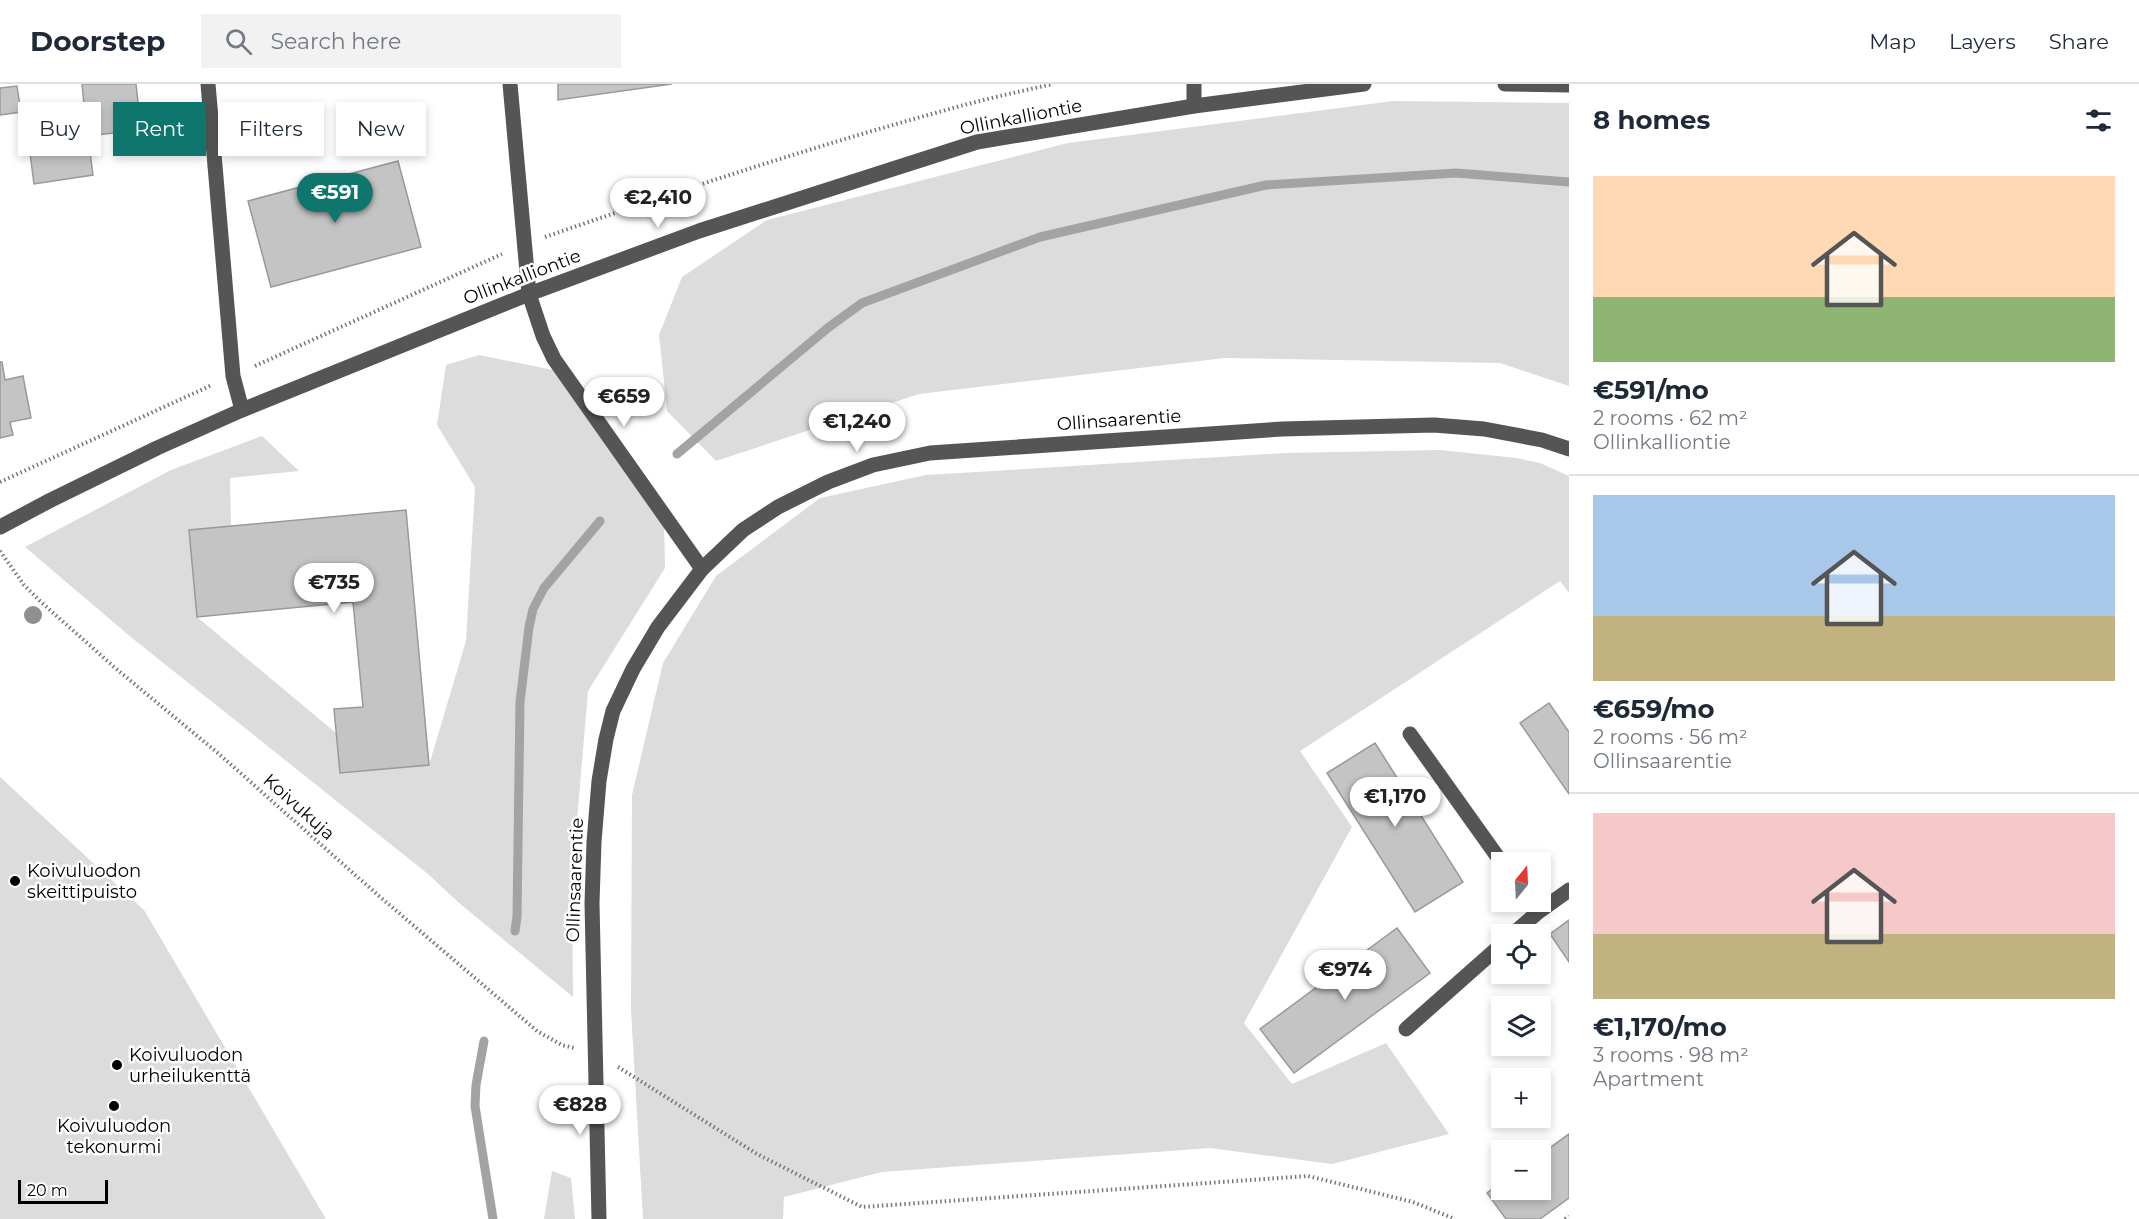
<!DOCTYPE html>
<meta charset="utf-8">
<style>
body{margin:0;font-family:Montserrat,sans-serif;background:#f2f2f3;color:#1f2937;height:100vh;display:flex;flex-direction:column;font-size:22px;white-space:nowrap}
*{box-sizing:border-box;margin:0}
p{font-size:20px;color:#747a83}
.icon{flex:none;width:33px;height:33px;fill:none;stroke:currentColor;stroke-width:2;stroke-linecap:round;stroke-linejoin:round}
.map{position:relative;flex:1;overflow:hidden}
.side{display:flex;flex-direction:column;background:#fff;width:570px}
.side>*{flex:none}
.banner{position:absolute;left:18px;top:18px;width:570px;height:54px;display:flex;gap:12px}
.needle{width:39px;rotate:18deg}
.tools{position:absolute;left:1491px;top:768px;display:grid;gap:12px}
.tools a{display:grid;place-items:center;width:60px;height:60px;border-radius:0px;background:#fff;box-shadow:0 3px 9px #0003;font-size:30px}
.scale{position:absolute;left:18px;bottom:15px;width:90px;box-sizing:border-box;padding-left:6px;border:3px solid #000;border-top:0;font-size:16px;line-height:21px;white-space:nowrap;color:#000;-webkit-text-stroke:4px #fff;paint-order:stroke}
.price{position:absolute;translate:-50% -51px;padding:0 14px;border-radius:21px;background:#fff;color:#222;font-size:20px;line-height:39px;filter:drop-shadow(0 2px 3px #0008)}
.price::after{content:'';position:absolute;left:50%;top:36px;width:18px;height:14px;margin-left:-9px;background:inherit;clip-path:polygon(0 0,100% 0,50% 100%)}
.price.selected{background:#0f766e;color:#fff}
ul{padding:0;list-style:none}
li{display:grid;align-content:center;gap:12px;height:318px;padding:0 24px}
li+li{border-top:2px solid #e0e1e3}
li span{display:grid;place-items:center;height:186px;border-radius:0px;color:#555}
li>.icon{margin-inline-start:auto}
span .icon{width:108px;height:108px;fill:#fffc;stroke-width:1}
li b{font-size:26px}
h2{display:flex;justify-content:space-between;align-items:center;height:72px;padding:0 24px;font-size:26px}
.tag{padding:0 21px;border-radius:0px;background:#fff;box-shadow:0 3px 9px #0003;font-size:21px;line-height:54px}
.tag.selected{background:#0f766e;color:#fff}
header{display:flex;align-items:center;gap:36px;box-sizing:border-box;height:84px;padding:0 30px;background:#fff;border-bottom:2px solid #e0e1e3}
header strong{font-size:28px}
nav{display:flex;gap:33px;margin-inline-start:auto;font-size:21px}
.search{width:420px;height:54px;background:#f2f2f3;display:flex;align-items:center;gap:15px;box-sizing:border-box;padding:0 21px;border-radius:0px;color:#747a83;font-size:22px}
main{display:flex;flex:1;min-height:0}
.map>svg:first-child{display:block}
.green{fill:#dcdcdc}
.lines{fill:none;stroke-linecap:round;stroke-linejoin:round}
.stream{stroke:#a3a3a3;stroke-width:9}
.building{fill:#c4c4c4;stroke:#999;stroke-width:1.5}
.path{stroke:#777;stroke-width:4;stroke-dasharray:1.5 3;stroke-linecap:butt}
.minor{stroke:#555;stroke-width:15}
.tree{fill:#8f8f8f}
.poi-dot{fill:#000;stroke:#fff;stroke-width:2}
.labels{text-anchor:middle;dominant-baseline:central;stroke-width:5;stroke-linejoin:round;paint-order:stroke}
.street-label{font-size:18px;fill:#000;stroke:#fff}
.poi-label{font-size:18px;fill:#000;stroke:#fff;text-anchor:start}
</style>
<header>
<strong>Doorstep</strong>
<div class="search"><svg class="icon" aria-label="search" viewBox="0 0 24 24"><circle cx="10" cy="10" r="6"/><path d="M15 15l6 6"/></svg>Search here</div>
<nav><a>Map</a><a>Layers</a><a>Share</a></nav>
</header>
<main>
<div class="map">
<svg width="1569" height="1135" viewBox="0 0 1569 1135">
<rect width="100%" height="100%" fill="#fff"/>
<!-- green -->
<g class="green">
<path d="M1393,17L1569,19V302L1500,279L1225,274L919,310L716,377L667,327L659,251L682,193L767,136L1068,59Z"/>
<path d="M479,271L558,287L664,439L665,484L588,607L572,795L573,913L458,818L428,790L132,554L25,463L171,386L262,352L299,387L230,394L231,442L189,446L197,533L336,649L340,689L429,681L466,557L475,403L437,341L446,281Z"/>
<path d="M1440,366L1516,374L1540,379L1569,392V509L1560,497L1300,667L1352,743L1244,939L1292,1000L1386,959L1449,1050L1332,1080L1210,1064L882,1088L784,1113L783,1135H643L631,926L632,711L663,579L716,492L820,414L926,391L1286,369Z"/>
<path d="M0,693L144,826L326,1135H0Z"/>
<path d="M552,1087L571,1094L575,1135H544Z"/>
</g>
<g class="lines">
<!-- stream -->
<g class="stream">
<path d="M677,370L829,243L862,219L1040,153L1266,101L1456,89L1569,98"/>
<path d="M515,847L517,833L520,618L529,543L533,525L544,504L600,437"/>
<path d="M484,957L476,1001L475,1022L493,1135"/>
</g>
</g>
<!-- building -->
<g class="building">
<path d="M82,0H136L141,46L87,52Z"/>
<path d="M558,0H672L558,16Z"/>
<path d="M17,2L21,28L0,31V4Z"/>
<path d="M89,61L93,91L34,100L30,69Z"/>
<path d="M398,77L421,163L271,203L248,117Z"/>
<path d="M0,278H2L5,296L23,292L31,334L10,338L13,351L0,354Z"/>
<path d="M406,426L429,681L340,689L334,625L363,623L353,518L197,533L189,446Z"/>
<path d="M1549,619L1569,648V710L1520,639Z"/>
<path d="M1375,659L1463,798L1415,828L1327,689Z"/>
<path d="M1569,836V878L1550,850Z"/>
<path d="M1397,844L1430,889L1294,989L1260,945Z"/>
<path d="M1569,1050V1114L1540,1135H1506L1487,1109L1502,1098V1106H1540V1071Z"/>
</g>
<g class="lines">
<!-- path -->
<g class="path">
<path d="M545,153C678,107 811,63 946,26C981,16 1017,8 1053,0"/>
<path d="M255,282L502,170"/>
<path d="M0,398L212,301"/>
<path d="M0,467L24,501L40,517L114,583L219,670L379,812L537,947L562,961L574,964"/>
<path d="M618,983L757,1070L862,1123L1308,1092L1413,1118L1455,1135"/>
<path d="M1565,1135L1569,1132"/>
</g>
<!-- minor -->
<g class="minor">
<path d="M208,0L233,292L242,326"/>
<path d="M510,0L529,210L543,252L554,275L702,485"/>
<path d="M1194,0V22"/>
<path d="M1505,0L1569,1"/>
<path d="M0,443L51,416L157,364L242,326L529,210L699,147L977,58L1194,22L1364,0"/>
<path d="M1410,650L1502,779"/>
<path d="M1513,850L1537,829L1569,806"/>
<path d="M1406,945L1502,860"/>
<path d="M599,1135L592,819L594,758L599,697L606,655L613,627L633,585L658,543L702,485L743,446L778,423L828,398L873,381L930,369L1282,345L1434,341L1484,345L1542,356L1569,365"/>
</g>
</g>
<!-- trees -->
<circle class="tree" cx="33" cy="531" r="9"/>
<!-- markers -->
<g class="poi-dot">
<circle cx="15" cy="797" r="6"/>
<circle cx="117" cy="981" r="6"/>
<circle cx="114" cy="1022" r="6"/>
</g>
<g class="labels">
<!-- street labels -->
<g class="street-label">
<text transform="translate(1021 33) rotate(-11)">Ollinkalliontie</text>
<text transform="translate(522 193) rotate(-21)">Ollinkalliontie</text>
<text transform="translate(1119 336) rotate(-4)">Ollinsaarentie</text>
<text transform="translate(299 723) rotate(42)">Koivukuja</text>
<text transform="translate(575 796) rotate(-88)">Ollinsaarentie</text>
</g>
<!-- poi labels -->
<g class="poi-label">
<text x="27" y="787">Koivuluodon<tspan x="27" dy="21">skeittipuisto</tspan></text>
<text x="129" y="971">Koivuluodon<tspan x="129" dy="21">urheilukenttä</tspan></text>
<text x="114" y="1042" text-anchor="middle">Koivuluodon<tspan x="114" dy="21">tekonurmi</tspan></text>
</g>
</g>
</svg>
<div class="tools">
<a><svg class="needle" viewBox="-14 -14 28 28"><path d="M0-13l5 13h-10z" fill="#e53935"/><path d="M0 13l5-13h-10z" fill="#747a83"/></svg></a>
<a><svg class="icon" aria-label="locate" viewBox="0 0 24 24"><circle cx="12" cy="12" r="6"/><path d="M12 2v4M12 18v4M2 12h4M18 12h4"/></svg></a>
<a><svg class="icon" aria-label="layers" viewBox="0 0 24 24"><path d="M12 4l9 5-9 5-9-5zM3 14l9 5 9-5"/></svg></a>
<a>+</a>
<a>−</a>
</div>
<div class="scale">20 m</div>
<b class="price selected" style="left:335px;top:140px">€591</b>
<b class="price" style="left:658px;top:145px">€2,410</b>
<b class="price" style="left:624px;top:344px">€659</b>
<b class="price" style="left:857px;top:369px">€1,240</b>
<b class="price" style="left:334px;top:530px">€735</b>
<b class="price" style="left:1395px;top:744px">€1,170</b>
<b class="price" style="left:1345px;top:917px">€974</b>
<b class="price" style="left:580px;top:1052px">€828</b>
<div class="banner">
<a class="tag">Buy</a>
<a class="tag selected">Rent</a>
<a class="tag">Filters</a>
<a class="tag">New</a>
</div>
</div>
<section class="side">
<h2>8 homes<svg class="icon" aria-label="filters" viewBox="0 0 24 24"><path d="M4 7h16M4 17h16"/><circle cx="9" cy="7" r="2"/><circle cx="15" cy="17" r="2"/></svg></h2>
<ul>
<li><span style="background:linear-gradient(#ffd9b3 65%,#8fb573 0)"><svg class="icon" aria-label="home" viewBox="0 0 24 24"><path d="M3 11l9-7 9 7M6 9v11h12V9"/></svg></span><div><b>€591/mo</b><p>2 rooms · 62 m²</p><p>Ollinkalliontie</p></div></li>
<li><span style="background:linear-gradient(#a9c7e8 65%,#c2b280 0)"><svg class="icon" aria-label="home" viewBox="0 0 24 24"><path d="M3 11l9-7 9 7M6 9v11h12V9"/></svg></span><div><b>€659/mo</b><p>2 rooms · 56 m²</p><p>Ollinsaarentie</p></div></li>
<li><span style="background:linear-gradient(#f6c9c9 65%,#c2b280 0)"><svg class="icon" aria-label="home" viewBox="0 0 24 24"><path d="M3 11l9-7 9 7M6 9v11h12V9"/></svg></span><div><b>€1,170/mo</b><p>3 rooms · 98 m²</p><p>Apartment</p></div></li>
</ul>
</section>
</main>
